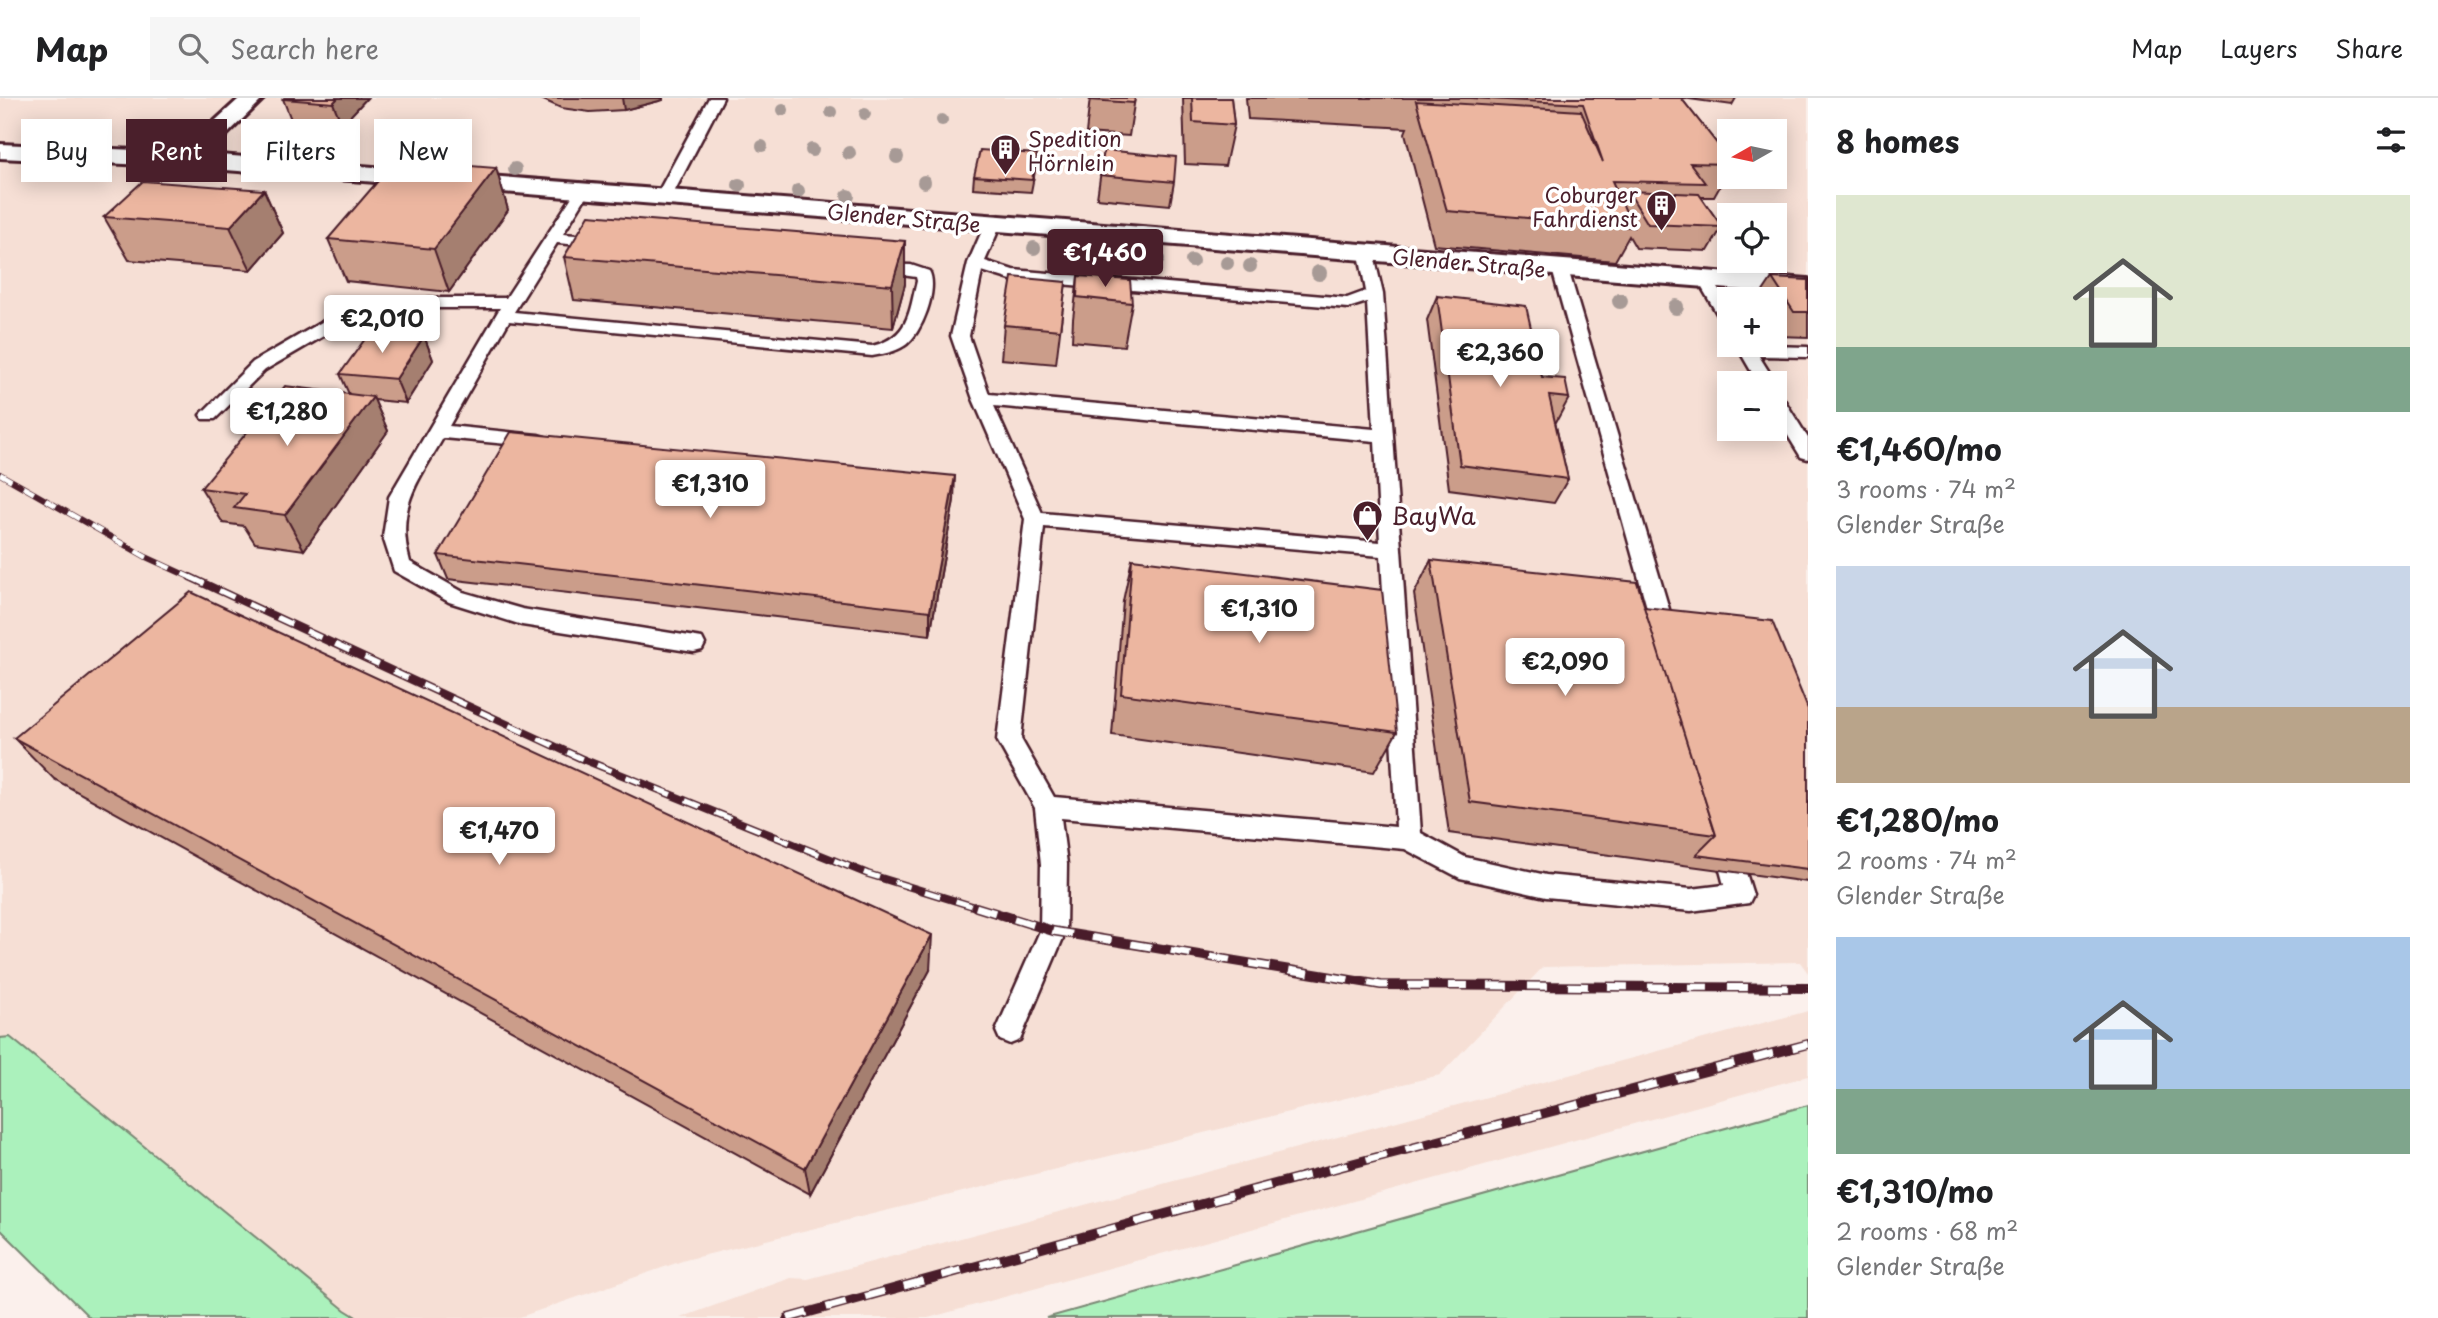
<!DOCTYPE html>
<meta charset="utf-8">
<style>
body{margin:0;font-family:"Playpen Sans",sans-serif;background:#f6f6f6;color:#202124;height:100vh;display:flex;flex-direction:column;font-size:26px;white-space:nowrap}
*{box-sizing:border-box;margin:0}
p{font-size:23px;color:#757577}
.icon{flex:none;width:38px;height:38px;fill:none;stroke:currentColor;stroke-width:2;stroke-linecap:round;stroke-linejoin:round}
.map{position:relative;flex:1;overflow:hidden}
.details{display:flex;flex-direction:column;background:#fff;width:630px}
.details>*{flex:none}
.banner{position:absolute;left:21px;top:21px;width:665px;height:63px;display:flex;gap:14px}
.needle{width:46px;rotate:261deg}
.controls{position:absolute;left:1717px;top:21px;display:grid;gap:14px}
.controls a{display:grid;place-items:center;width:70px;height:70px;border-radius:0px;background:#fff;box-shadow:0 4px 18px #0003;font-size:35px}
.price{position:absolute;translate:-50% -60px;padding:0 16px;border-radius:7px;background:#fff;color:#222;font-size:23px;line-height:46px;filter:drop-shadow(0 2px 4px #0008)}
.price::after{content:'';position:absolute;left:50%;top:42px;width:21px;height:16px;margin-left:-10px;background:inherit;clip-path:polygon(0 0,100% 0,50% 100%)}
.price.current{background:#4a1f2b;color:#fff}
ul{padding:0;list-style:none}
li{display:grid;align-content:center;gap:14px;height:371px;padding:0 28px}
li span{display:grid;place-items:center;height:217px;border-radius:0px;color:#555}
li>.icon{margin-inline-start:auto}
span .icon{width:126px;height:126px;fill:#fffc;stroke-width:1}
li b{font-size:30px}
h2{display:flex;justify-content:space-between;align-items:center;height:84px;padding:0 28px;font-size:30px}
.chip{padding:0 24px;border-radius:0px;background:#fff;box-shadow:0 4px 18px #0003;font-size:24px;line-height:63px}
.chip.current{background:#4a1f2b;color:#fff}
header{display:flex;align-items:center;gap:42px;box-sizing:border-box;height:98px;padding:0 35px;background:#fff;border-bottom:2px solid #e0e0e0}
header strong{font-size:33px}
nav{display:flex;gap:38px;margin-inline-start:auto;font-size:24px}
.search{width:490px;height:63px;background:#f6f6f6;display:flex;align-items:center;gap:18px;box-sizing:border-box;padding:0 24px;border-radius:0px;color:#757577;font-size:26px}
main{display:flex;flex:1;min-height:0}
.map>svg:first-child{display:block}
.built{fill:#f6dfd5;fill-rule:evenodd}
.green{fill:#abf1bc;stroke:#7a8874;stroke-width:2}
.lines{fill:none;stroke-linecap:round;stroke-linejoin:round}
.service-casing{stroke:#4a1f2b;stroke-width:5}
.minor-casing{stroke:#4a1f2b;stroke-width:6}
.service{fill:#fff;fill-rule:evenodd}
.minor{fill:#fff;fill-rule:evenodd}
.rail-far2-casing{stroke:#4a1f2b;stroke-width:6}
.rail-far1-casing{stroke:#4a1f2b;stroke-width:8}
.rail-casing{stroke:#4a1f2b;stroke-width:10}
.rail-far2{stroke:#fff;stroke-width:4.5;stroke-dasharray:13;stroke-linecap:butt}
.rail-far1{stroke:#fff;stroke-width:5;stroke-dasharray:16;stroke-linecap:butt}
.rail{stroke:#fff;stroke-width:7;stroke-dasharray:20;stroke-linecap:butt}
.tree{fill:#a79a96}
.wall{fill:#cb9d8a;stroke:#4a1f2b;stroke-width:2}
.shaded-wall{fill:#a57f70;stroke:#4a1f2b;stroke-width:2}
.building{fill:#ecb6a0;stroke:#4a1f2b;stroke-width:2}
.labels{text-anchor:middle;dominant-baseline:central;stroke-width:7;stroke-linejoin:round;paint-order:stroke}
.far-poi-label{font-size:21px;fill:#4a1f2b;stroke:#fff;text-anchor:start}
.far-street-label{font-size:21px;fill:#4a1f2b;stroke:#fff}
.poi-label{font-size:24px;fill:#4a1f2b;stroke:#fff;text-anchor:start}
</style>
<header>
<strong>Map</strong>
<div class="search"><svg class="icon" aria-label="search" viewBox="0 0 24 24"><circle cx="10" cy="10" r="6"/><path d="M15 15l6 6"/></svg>Search here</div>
<nav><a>Map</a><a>Layers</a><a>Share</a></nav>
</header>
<main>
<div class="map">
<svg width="1808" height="1220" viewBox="0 0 1808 1220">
<rect width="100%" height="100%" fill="#fbf0ec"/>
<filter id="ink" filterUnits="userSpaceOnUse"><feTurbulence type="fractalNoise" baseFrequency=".0143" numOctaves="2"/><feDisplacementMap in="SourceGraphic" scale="14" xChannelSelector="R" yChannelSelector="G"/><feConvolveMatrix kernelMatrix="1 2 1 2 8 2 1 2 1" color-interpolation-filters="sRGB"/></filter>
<g filter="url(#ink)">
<!-- built -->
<g class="built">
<path d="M0,0H1808V875L1800,864L1543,869L1440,977L685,1162L517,1220H173L0,1045ZM1729,33H1774V79H1729ZM1729,117H1774V163H1729ZM1729,201H1774V247H1729ZM1729,285H1774V331H1729Z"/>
<path d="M1808,913V978L928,1220H680L791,1180L808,1181Z"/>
</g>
<!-- green -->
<g class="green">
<path d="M10,939L345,1212L358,1220H90L0,1131V940Z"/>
<path d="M1808,1007V1220H1046Z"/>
</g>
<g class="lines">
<defs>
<g id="service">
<path d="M709,0H723L671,100L663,105L658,103L655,100Z"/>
<path d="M582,90L589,94L563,136L602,139L610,144L602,149L557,145L514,214L872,248C909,239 909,215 917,183L916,179L867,172L865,169L867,166L911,167L929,173C939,190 922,237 904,248C895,254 883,256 872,258L509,223L449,328L538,337L545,339L547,343L545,347L538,349L443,340C417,385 395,410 410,464L463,494L522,511L702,540L705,546L702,552L694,554L522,527L449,504L394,473L383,439L389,399L500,210H430L371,218L339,229L265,272L215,321H203L200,317L253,264L327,221L368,208L430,200H506L575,94Z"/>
<path d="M993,121L1001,126L985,163L1013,172L1347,200L1366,193L1359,156L1361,153H1373L1383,196L1421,735L1465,759L1546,777L1691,791L1724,787L1713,746L1716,738L1725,735L1734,738L1737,746L1753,797L1749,805L1691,813L1546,799L1460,780L1405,751L1061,720L1067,766L1066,833L1020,942L1010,946L1000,942L996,933L1040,833L1041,766L1035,710L997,642L1025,421L973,301L951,238L968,165L985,126ZM982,173L1011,182L1348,210L1367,204L1374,331L989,296L969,238ZM994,308L1375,343L1380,444L1042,415ZM1044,429L1381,458L1396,729L1054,699L1021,641Z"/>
<path d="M1560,166L1568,171L1677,538L1674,544L1666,546L1658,544L1655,538L1552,171Z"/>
<path d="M1706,178L1712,180L1729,208V227L1723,226L1698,183Z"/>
<path d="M1736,247L1808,249V259L1759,258L1776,285H1758Z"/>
<path d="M1774,294L1780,295L1808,340V361L1801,359L1774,315Z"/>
</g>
<path id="minor" d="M240,0H264L207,56L1808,181V197L187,69L0,60V46L181,54Z"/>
</defs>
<!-- service casing -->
<use href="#service" class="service-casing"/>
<!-- minor casing -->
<use href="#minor" class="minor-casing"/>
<!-- service -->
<use href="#service" class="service"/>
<!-- minor -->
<use href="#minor" class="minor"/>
<defs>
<path id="rail-far2" d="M0,376L146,459L194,481"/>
<path id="rail-far1" d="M190,479L580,660L868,776L982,811"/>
<g id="rail">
<path d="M976,809L1053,833L1381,887L1808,890"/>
<path d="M788,1220L1256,1091L1808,946"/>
</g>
</defs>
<!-- rail-far2 casing -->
<use href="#rail-far2" class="rail-far2-casing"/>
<!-- rail-far1 casing -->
<use href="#rail-far1" class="rail-far1-casing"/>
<!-- rail casing -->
<use href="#rail" class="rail-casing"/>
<!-- rail-far2 -->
<use href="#rail-far2" class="rail-far2"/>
<!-- rail-far1 -->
<use href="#rail-far1" class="rail-far1"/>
<!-- rail -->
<use href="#rail" class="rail"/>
</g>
<!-- trees -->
<g class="tree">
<circle cx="783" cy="12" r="6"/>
<circle cx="831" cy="14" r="6"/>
<circle cx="865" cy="16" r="6"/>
<circle cx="942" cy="22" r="6"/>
<circle cx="762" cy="48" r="6"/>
<circle cx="812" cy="52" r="7"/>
<circle cx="849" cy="55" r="7"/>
<circle cx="897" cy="59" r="7"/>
<circle cx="515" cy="71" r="7"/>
<circle cx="924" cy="84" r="7"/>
<circle cx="739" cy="87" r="7"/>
<circle cx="798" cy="93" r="7"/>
<circle cx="848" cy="98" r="7"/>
<circle cx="1034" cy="150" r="7"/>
<circle cx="1110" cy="155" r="7"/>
<circle cx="1158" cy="161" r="7"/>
<circle cx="1192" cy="163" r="7"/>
<circle cx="1227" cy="165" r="7"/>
<circle cx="1250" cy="168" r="7"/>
<circle cx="1319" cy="175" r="8"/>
<circle cx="1620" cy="203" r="8"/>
<circle cx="1676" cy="209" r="8"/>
</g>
<!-- wall -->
<g class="wall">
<path d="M367,0L342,27L292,24L283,1Z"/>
<path d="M539,0H663V2L624,12L590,14L561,10Z"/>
<path d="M1090,0H1135L1129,38L1086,35Z"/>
<path d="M1183,0H1231L1234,27L1225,68L1185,66Z"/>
<path d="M1246,0H1681L1729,61V72L1714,99H1701L1722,129L1708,153L1636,150L1629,138L1615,163L1434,147L1405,35L1407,30L1248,21Z"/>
<path d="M1682,0H1736L1732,7Z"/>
<path d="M1104,52L1174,84L1170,107L1097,100Z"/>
<path d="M1036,68L1031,94L973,90L974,78Z"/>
<path d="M496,70L508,112L449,194L346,183L328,141Z"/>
<path d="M264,92L283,135L251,172L129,162L104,119Z"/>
<path d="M905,143V186L893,230L574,202L564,159Z"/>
<path d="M1078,178L1132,205L1124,248L1072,243L1073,221Z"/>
<path d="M1772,180L1808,182V239L1778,238L1774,232V201H1758Z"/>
<path d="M1066,184L1056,266L1001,261L1004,227Z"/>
<path d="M1437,198L1569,300L1556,324H1555L1568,381L1554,405L1449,391L1427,222Z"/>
<path d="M424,238L433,262L406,305L374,302L388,333L304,452L255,445L244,428L223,425L201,390L349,296L340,276Z"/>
<path d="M954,402L930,537L448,481L438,457Z"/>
<path d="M1132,461L1397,634L1374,674L1112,637L1123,503Z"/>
<path d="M1431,462L1644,509L1808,611V784L1449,735L1414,496Z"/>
<path d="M14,640L930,872L810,1096L54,681Z"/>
</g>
<!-- shaded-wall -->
<g class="shaded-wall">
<path d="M338,0H367L342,27L333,5Z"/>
<path d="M622,0H663V2L624,12Z"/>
<path d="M496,70L508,112L449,194L434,151Z"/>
<path d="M264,92L283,135L251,172L230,129Z"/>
<path d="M905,143V186L893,230L892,187Z"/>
<path d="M424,238L433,262L406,305L396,281Z"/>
<path d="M373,299L388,333L304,452L285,417Z"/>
<path d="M955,378L954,402L930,537V513Z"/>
<path d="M932,837L930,872L810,1096L805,1070Z"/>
</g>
<!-- building -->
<g class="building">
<path d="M284,0H338L333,5L283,1Z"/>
<path d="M1090,0H1135L1134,5L1090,2Z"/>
<path d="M1192,0H1231L1234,27L1193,24Z"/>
<path d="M1470,0H1681L1729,61V66L1690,65L1705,85L1612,83L1633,129L1447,113L1416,3L1581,13L1603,64L1583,6Z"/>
<path d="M980,52L1037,56L1032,82L974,78Z"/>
<path d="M1104,52L1176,59L1174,84L1100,77Z"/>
<path d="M396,62L496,70L434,151L328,141Z"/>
<path d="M143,83L264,92L230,129L104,119Z"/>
<path d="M1628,93L1699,96L1722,129L1648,126Z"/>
<path d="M589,117L905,143L892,187L564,159Z"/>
<path d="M1078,178L1130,182L1132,205L1077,199Z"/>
<path d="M1012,179L1066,184L1060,232L1004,227Z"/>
<path d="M1772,180L1808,182V214H1794Z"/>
<path d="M1437,198L1526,208L1542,279L1565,281L1569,300L1549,298L1568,381L1460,367Z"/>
<path d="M370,234L424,238L396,281L340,276Z"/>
<path d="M285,288L373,299L285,417L234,410L245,396L201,390Z"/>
<path d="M511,334L955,378L930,513L438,457Z"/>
<path d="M1132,461L1382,492L1397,634L1121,596Z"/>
<path d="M1431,462L1637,484L1716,737L1470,704Z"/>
<path d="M191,494L932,837L805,1070L14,640Z"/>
<path d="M1644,509L1772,523L1808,611V771L1696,757L1716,737Z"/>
</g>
</g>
<!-- icons -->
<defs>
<symbol id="building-pin" viewBox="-11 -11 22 30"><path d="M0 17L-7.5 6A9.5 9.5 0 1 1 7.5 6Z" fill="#4a1f2b" stroke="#fff"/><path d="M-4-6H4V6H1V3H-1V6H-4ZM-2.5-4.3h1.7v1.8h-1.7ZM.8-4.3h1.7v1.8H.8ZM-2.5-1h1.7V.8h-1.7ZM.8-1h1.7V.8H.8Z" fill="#fff"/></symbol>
<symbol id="shop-pin" viewBox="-11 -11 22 30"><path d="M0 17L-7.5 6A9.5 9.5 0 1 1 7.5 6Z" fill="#4a1f2b" stroke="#fff"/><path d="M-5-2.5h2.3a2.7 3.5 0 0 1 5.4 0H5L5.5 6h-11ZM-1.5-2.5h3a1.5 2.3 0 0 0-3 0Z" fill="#fff"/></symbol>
</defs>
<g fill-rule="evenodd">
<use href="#building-pin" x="988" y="34" width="35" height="47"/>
<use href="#building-pin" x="1644" y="90" width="35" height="47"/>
<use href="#shop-pin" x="1350" y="400" width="35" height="47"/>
</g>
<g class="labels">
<!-- far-poi labels -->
<g class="far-poi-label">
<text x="1028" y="40">Spedition<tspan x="1028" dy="24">Hörnlein</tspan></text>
<text x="1638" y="96" text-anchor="end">Coburger<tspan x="1638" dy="24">Fahrdienst</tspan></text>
</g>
<!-- far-street labels -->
<g class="far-street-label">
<text transform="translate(904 119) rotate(5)">Glender Straße</text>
<text transform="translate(1469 164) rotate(5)">Glender Straße</text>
</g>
<!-- poi labels -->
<g class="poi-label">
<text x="1391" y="417">BayWa</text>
</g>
</g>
</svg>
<div class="controls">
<a><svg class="needle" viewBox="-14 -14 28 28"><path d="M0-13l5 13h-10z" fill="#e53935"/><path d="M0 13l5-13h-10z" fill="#757577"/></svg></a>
<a><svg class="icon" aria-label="locate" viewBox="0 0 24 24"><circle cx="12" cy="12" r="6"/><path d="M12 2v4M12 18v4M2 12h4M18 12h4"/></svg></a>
<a>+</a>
<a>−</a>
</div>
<b class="price current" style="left:1105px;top:191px">€1,460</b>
<b class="price" style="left:382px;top:257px">€2,010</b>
<b class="price" style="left:1500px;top:291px">€2,360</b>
<b class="price" style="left:287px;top:350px">€1,280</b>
<b class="price" style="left:710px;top:422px">€1,310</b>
<b class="price" style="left:1259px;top:547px">€1,310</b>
<b class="price" style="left:1565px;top:600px">€2,090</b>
<b class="price" style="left:499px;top:769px">€1,470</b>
<div class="banner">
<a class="chip">Buy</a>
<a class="chip current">Rent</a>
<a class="chip">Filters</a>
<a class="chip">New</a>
</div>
</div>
<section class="details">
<h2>8 homes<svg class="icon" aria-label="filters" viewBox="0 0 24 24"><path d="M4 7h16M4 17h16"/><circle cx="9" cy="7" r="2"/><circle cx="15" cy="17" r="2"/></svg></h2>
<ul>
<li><span style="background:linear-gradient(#dfe7d0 70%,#7fa58c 0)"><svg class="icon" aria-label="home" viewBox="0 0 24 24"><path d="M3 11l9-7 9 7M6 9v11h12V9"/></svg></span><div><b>€1,460/mo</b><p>3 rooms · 74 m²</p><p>Glender Straße</p></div></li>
<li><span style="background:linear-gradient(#c9d6e8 65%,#b9a48a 0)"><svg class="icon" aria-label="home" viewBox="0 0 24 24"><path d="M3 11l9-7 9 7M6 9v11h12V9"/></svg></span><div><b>€1,280/mo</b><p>2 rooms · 74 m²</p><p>Glender Straße</p></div></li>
<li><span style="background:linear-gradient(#a9c7e8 70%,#7fa58c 0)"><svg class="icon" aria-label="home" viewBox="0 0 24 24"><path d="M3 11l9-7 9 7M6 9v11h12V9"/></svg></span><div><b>€1,310/mo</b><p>2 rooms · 68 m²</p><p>Glender Straße</p></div></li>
</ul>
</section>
</main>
